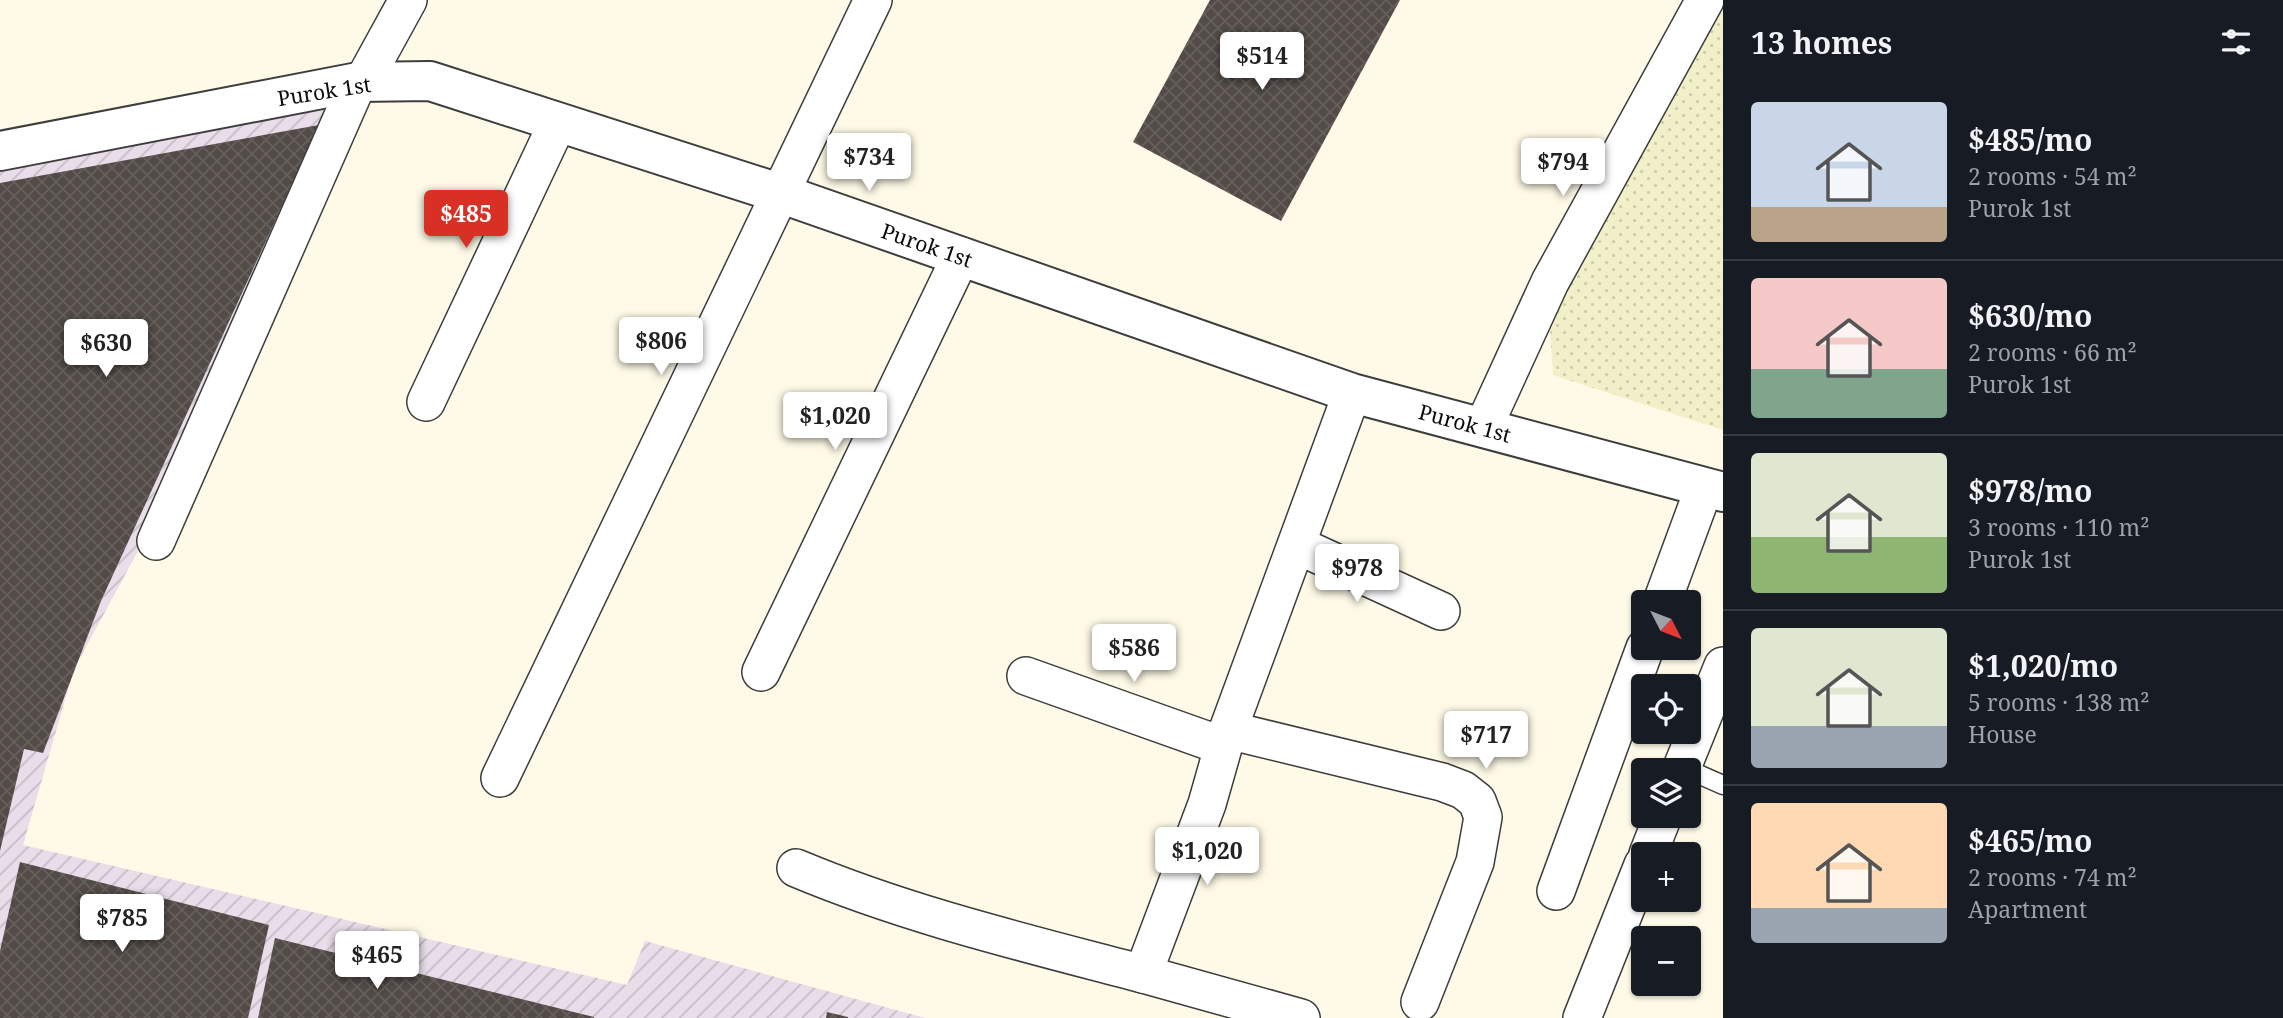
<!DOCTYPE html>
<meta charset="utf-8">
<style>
body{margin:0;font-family:"Noto Serif",serif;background:#242831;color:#f1f3f6;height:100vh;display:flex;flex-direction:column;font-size:26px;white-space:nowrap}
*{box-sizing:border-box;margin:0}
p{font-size:23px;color:#9ea1a6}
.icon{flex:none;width:38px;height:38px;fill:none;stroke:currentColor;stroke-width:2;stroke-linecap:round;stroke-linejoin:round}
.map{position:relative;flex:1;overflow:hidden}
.drawer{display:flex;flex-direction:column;background:#171b24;width:560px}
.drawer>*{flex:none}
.needle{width:46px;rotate:132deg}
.tools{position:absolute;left:1631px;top:590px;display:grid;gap:14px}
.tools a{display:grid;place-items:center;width:70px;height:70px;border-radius:7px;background:#171b24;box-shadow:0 2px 5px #0004;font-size:35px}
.price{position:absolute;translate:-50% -60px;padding:0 16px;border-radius:7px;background:#fff;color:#222;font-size:23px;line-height:46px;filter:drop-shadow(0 2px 4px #0008)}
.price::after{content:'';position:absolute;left:50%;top:42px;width:21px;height:16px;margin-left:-10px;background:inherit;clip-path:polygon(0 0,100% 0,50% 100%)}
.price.selected{background:#d93025;color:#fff}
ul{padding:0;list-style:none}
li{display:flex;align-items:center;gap:21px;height:175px;padding:0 28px}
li+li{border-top:2px solid #363941}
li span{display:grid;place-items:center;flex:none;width:196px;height:140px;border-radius:7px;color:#555}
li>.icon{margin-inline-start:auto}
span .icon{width:84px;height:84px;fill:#fffc;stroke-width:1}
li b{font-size:30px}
h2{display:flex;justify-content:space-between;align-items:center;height:84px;padding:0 28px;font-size:30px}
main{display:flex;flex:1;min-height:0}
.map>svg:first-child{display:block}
.industrial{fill:url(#industrial-furrows)}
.farmland{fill:url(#farmland-dots)}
.building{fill:url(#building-cross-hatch)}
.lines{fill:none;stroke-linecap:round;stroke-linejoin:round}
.service-casing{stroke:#3d3d3d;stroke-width:21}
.minor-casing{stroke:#3d3d3d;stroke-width:40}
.tertiary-casing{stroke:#3d3d3d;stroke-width:42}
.service{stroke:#fff;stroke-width:18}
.minor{stroke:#fff;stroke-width:37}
.tertiary{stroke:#fff;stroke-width:38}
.labels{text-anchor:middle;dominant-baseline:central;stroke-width:7;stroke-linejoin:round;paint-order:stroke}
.street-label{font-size:21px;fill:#0a0a0a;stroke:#fff}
</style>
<main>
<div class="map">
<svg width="1723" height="1018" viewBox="0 0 1723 1018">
<defs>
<pattern id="industrial-furrows" width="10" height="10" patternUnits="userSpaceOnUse" patternTransform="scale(1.75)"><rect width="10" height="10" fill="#e8dde9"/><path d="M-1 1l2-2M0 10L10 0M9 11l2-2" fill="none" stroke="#c6bcc6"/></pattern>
<pattern id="farmland-dots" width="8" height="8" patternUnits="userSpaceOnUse" patternTransform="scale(1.75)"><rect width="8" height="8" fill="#f2f0c9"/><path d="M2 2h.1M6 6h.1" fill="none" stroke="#ceccab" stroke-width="1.8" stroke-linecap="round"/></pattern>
<pattern id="building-cross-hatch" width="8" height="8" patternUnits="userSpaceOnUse" patternTransform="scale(1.75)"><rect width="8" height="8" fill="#524b47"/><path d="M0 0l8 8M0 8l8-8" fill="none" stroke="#66605d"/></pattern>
</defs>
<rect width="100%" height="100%" fill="#fefae7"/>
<!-- industrial -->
<path class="industrial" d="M352,89L175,483L74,669L23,845L627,985L645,941L925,1018H0V159Z"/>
<!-- farmland -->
<path class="farmland" d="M1723,1V430L1553,375L1549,315Z"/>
<!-- building -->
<g class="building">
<path d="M1210,0H1400L1281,221L1133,142Z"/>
<path d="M319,125L101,601L43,753L24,749L0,851V183Z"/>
<path d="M20,862L269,925L248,1018H0V951Z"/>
<path d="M275,938L594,1017V1018H258Z"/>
<path d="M827,1012L848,1017V1018H826Z"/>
</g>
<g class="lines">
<defs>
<path id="service" d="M1682,767L1723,785"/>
<g id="minor">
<path d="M363,82L408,0"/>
<path d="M426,402L558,122"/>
<path d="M1483,428L1550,282L1705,0"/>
<path d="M156,541L358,82"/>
<path d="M1297,545L1441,611"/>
<path d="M1662,602L1704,488"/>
<path d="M761,672L961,256"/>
<path d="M1026,676L1223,746"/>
<path d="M1228,730L1442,782L1463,790L1477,801L1483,817L1475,862L1420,1002"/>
<path d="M1681,770L1723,666"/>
<path d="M500,778L873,0"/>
<path d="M1648,854L1663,816"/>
<path d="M796,868C908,915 1026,943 1143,974L1207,804L1228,730L1352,393"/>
<path d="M1556,891L1645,648"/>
<path d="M1143,974L1301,1018"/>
<path d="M1582,1018L1643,865"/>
</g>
<path id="tertiary" d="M0,151L358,82L430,81L782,194L1352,393L1723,492"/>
</defs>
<!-- service casing -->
<use href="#service" class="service-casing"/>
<!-- minor casing -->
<use href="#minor" class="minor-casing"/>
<!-- tertiary casing -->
<use href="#tertiary" class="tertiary-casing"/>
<!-- service -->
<use href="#service" class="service"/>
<!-- minor -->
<use href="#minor" class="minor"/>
<!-- tertiary -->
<use href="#tertiary" class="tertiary"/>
</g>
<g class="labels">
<!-- street labels -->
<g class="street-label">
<text transform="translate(324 91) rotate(-9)">Purok 1st</text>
<text transform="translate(927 245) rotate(19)">Purok 1st</text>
<text transform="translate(1465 423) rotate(15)">Purok 1st</text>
</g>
</g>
</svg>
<div class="tools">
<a><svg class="needle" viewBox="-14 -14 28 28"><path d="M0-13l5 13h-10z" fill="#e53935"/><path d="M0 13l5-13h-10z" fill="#9ea1a6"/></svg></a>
<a><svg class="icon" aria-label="locate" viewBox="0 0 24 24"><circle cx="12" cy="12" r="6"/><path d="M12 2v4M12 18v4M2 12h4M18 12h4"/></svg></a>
<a><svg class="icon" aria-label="layers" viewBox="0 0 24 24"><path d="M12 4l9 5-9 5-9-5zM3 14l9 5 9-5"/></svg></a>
<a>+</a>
<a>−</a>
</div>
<b class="price" style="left:1262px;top:92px">$514</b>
<b class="price" style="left:869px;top:193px">$734</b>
<b class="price" style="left:1563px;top:198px">$794</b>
<b class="price selected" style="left:466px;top:250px">$485</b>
<b class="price" style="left:661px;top:377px">$806</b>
<b class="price" style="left:106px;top:379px">$630</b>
<b class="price" style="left:835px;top:452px">$1,020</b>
<b class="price" style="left:1357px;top:604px">$978</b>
<b class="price" style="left:1134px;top:684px">$586</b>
<b class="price" style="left:1486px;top:771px">$717</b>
<b class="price" style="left:1207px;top:887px">$1,020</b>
<b class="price" style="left:122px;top:954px">$785</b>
<b class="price" style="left:377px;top:991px">$465</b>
</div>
<section class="drawer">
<h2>13 homes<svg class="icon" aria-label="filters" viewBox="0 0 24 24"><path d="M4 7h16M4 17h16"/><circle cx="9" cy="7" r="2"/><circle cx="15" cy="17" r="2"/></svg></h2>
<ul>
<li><span style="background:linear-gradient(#c9d6e8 75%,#b9a48a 0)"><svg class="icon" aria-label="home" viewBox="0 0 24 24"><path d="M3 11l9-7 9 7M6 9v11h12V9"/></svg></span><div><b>$485/mo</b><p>2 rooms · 54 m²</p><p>Purok 1st</p></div></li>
<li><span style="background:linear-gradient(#f6c9c9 65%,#7fa58c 0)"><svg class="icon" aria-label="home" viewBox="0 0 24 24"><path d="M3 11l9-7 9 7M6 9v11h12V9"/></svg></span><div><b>$630/mo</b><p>2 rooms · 66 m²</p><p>Purok 1st</p></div></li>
<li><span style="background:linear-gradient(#dfe7d0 60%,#8fb573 0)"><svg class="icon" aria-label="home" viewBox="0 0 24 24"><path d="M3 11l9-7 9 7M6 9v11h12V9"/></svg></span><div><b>$978/mo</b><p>3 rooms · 110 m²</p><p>Purok 1st</p></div></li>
<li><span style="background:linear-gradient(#dfe7d0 70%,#9aa5b1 0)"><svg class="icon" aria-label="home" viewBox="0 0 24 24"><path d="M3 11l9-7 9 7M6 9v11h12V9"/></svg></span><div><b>$1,020/mo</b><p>5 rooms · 138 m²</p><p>House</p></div></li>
<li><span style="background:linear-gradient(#ffd9b3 75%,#9aa5b1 0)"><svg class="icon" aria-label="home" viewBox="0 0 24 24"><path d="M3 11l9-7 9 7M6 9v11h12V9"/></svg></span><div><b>$465/mo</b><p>2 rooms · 74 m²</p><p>Apartment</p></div></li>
</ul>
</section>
</main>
